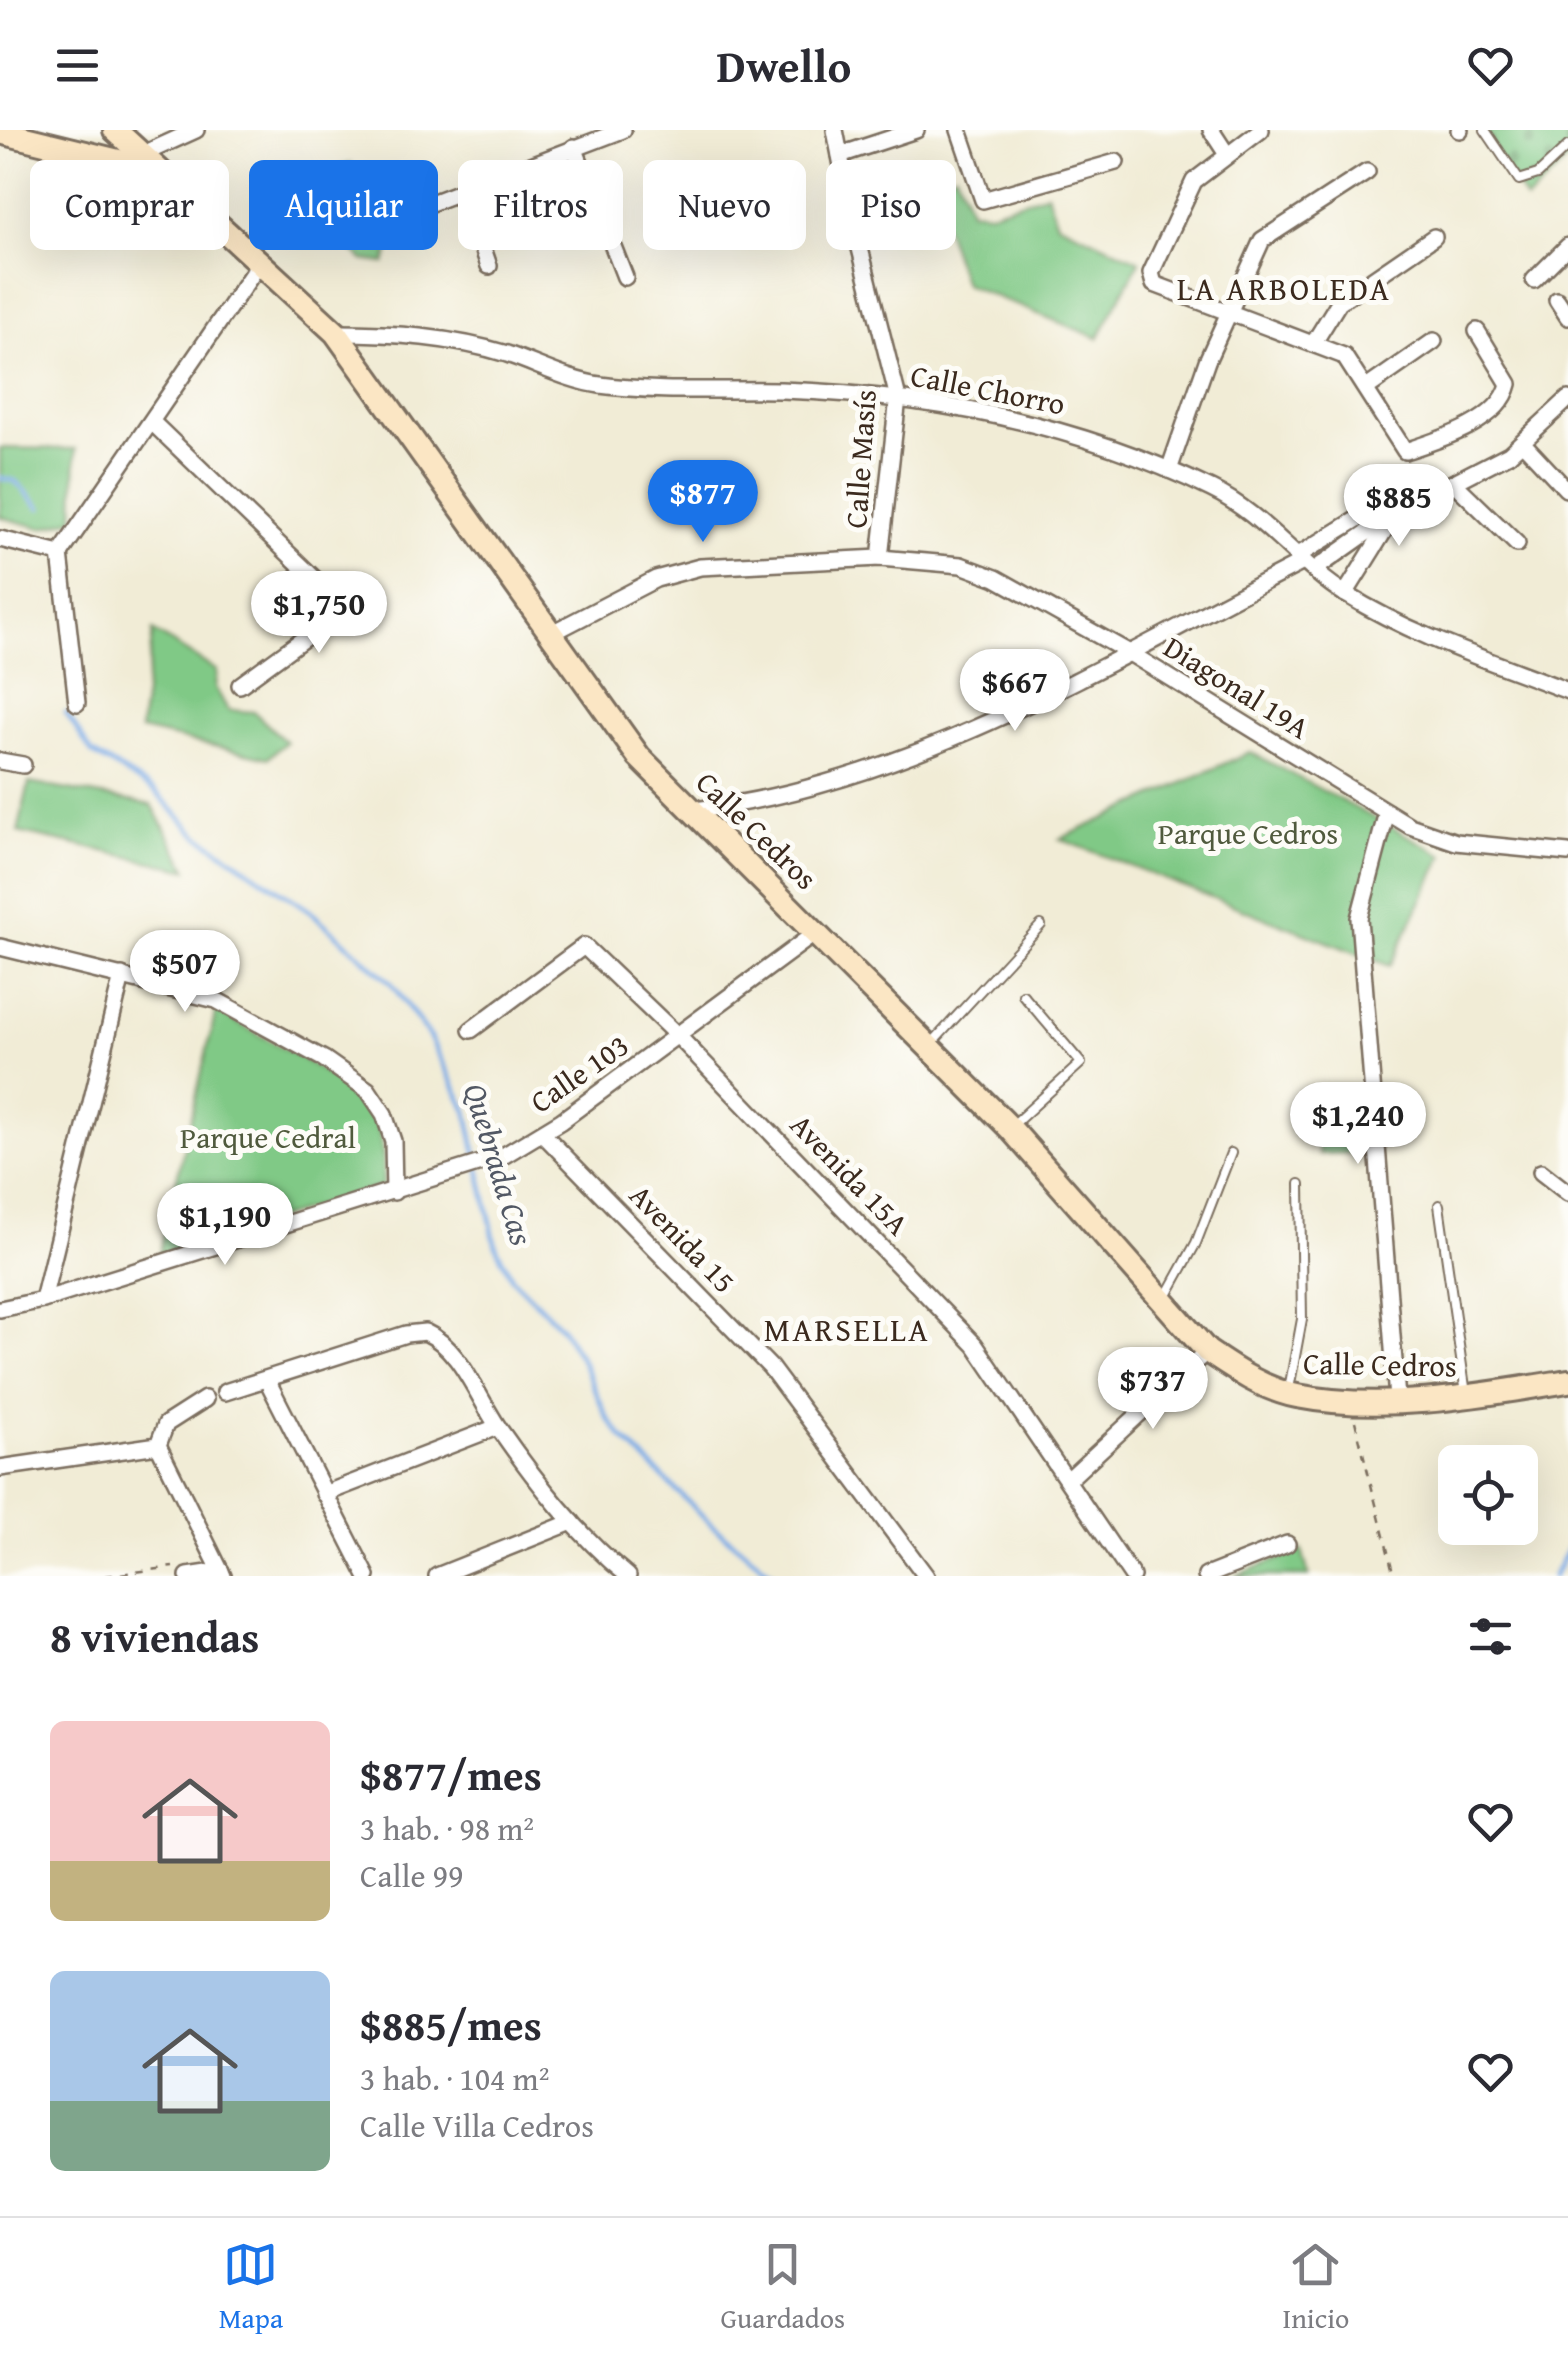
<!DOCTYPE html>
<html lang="es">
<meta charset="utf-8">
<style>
body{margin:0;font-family:"Gentium Book Plus",serif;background:#f2f2f3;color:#2b2b33;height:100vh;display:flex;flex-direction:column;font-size:38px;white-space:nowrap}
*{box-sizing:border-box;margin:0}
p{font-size:32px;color:#7c7c81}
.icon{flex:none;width:55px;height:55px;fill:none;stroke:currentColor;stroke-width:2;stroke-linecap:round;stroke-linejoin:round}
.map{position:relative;height:1446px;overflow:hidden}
.side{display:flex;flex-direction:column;background:#fff;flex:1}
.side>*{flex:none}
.banner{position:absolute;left:30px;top:30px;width:1000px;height:90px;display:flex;gap:20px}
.fabs{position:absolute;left:1438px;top:1315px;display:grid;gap:20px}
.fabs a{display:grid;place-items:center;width:100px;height:100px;border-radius:15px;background:#fff;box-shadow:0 10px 40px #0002;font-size:50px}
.price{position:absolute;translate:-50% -85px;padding:0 22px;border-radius:35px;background:#fff;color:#222;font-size:32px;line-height:65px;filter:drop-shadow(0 2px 5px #0008)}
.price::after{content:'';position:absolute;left:50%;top:60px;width:30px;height:22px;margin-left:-15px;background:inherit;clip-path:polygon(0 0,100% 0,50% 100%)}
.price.current{background:#1a73e8;color:#fff}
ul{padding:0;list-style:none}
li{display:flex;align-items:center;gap:30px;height:250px;padding:0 50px}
li span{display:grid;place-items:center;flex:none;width:280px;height:200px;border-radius:15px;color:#555}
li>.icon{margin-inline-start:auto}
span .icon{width:120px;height:120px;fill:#fffc;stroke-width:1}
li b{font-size:42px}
h2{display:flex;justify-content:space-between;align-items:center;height:120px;padding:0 50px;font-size:42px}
.tag{padding:0 35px;border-radius:15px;background:#fff;box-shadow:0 10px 40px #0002;font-size:35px;line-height:90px}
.tag.current{background:#1a73e8;color:#fff}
header{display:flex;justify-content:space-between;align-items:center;height:130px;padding:0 50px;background:#fff;font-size:45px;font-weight:700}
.menu{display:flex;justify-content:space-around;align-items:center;height:140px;border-top:2px solid #e1e1e2;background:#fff;font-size:28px;color:#7c7c81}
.menu a{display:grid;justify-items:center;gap:5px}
.menu .current{color:#1a73e8}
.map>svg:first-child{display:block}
.cemetery{fill:url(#cemetery-stones);stroke:#5e7a52;stroke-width:2.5}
.park{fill:#80c986;stroke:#5e7a52;stroke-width:2.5}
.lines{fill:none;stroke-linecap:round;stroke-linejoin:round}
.stream{stroke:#7cace6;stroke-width:5}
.lane-casing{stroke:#7b6e5e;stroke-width:12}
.street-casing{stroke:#7b6e5e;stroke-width:20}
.secondary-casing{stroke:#7b6e5e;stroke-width:28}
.path{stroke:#7b6e5e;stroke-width:2.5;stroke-dasharray:8 8;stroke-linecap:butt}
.lane{stroke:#fff;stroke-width:8}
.street{stroke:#fff;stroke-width:15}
.secondary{stroke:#fbe6c4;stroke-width:22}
.labels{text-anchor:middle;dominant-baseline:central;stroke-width:10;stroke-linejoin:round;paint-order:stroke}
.street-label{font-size:30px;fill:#3b2a1e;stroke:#fdfcf7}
.park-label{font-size:30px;fill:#505a3d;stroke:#fdfcf7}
.neighbourhood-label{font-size:32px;letter-spacing:2.5px;fill:#3b2a1e;stroke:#fdfcf7}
.water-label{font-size:32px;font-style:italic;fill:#525864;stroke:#fdfcf7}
</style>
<header><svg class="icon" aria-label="menu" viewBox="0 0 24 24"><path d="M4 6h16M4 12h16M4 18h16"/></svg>Dwello<svg class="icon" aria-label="heart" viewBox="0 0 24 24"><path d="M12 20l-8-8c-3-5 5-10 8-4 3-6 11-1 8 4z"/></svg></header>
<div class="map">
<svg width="1568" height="1446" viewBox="0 0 1568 1446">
<defs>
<pattern id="cemetery-stones" width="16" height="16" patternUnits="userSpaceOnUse" patternTransform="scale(2.5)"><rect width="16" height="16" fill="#80c986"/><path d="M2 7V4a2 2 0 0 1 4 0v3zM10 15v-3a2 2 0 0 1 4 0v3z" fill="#6aa36d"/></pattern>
</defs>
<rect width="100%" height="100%" fill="#fdfcf7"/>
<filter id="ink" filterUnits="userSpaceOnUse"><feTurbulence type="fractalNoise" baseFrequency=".01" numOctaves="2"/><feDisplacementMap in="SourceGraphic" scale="20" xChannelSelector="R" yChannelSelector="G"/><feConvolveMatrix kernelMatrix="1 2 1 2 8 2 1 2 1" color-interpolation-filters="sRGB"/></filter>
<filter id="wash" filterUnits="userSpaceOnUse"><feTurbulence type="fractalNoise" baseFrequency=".0048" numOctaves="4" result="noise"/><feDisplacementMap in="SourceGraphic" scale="40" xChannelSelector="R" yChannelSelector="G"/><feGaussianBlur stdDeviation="2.25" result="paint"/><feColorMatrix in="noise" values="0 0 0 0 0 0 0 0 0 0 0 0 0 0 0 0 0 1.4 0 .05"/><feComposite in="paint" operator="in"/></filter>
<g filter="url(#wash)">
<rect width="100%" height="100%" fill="#f1ecd6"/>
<!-- cemetery -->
<path class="cemetery" d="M1483,0H1568V30L1526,71Z"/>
<!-- park -->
<g class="park">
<path d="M351,33L382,107L394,106L385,133L363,130L285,57Z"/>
<path d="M956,43L970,80L990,82L1047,63L1057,93L1140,131L1098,208L964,154L929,52Z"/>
<path d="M0,318L76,319L74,389L42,398L0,387Z"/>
<path d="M153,501L217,541L215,557L228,580L254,582L286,612L268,628L140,600Z"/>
<path d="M1250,622L1444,725L1390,836L1060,709Z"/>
<path d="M29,653L152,675L188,740L18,702Z"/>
<path d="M216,881C257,906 358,950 376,993C384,1013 383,1034 383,1056L159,1125Z"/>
<path d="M1365,994L1367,1022L1319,1024L1317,995Z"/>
<path d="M1302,1420L1309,1446H1235Z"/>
</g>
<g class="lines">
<!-- stream -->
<g class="stream">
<path d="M0,348L15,351L41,378"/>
<path d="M66,583L92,623L155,661L196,704L310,781L391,853L429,906L467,981L496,1117L512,1148L561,1197L582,1231L607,1287L622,1307L713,1396L775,1446"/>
<path d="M1553,1446L1568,1419"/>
</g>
</g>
</g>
<g filter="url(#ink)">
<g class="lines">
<defs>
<g id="lane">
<path d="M1485,0L1519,50L1538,44L1568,16"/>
<path d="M932,913L1041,795"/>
<path d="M1014,994L1081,933L1023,865"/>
<path d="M1439,1075L1466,1264"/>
<path d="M1165,1169L1196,1113L1231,1023"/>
<path d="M1289,1259L1302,1189L1300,1054"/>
</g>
<g id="street">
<path d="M835,0L852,87L898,268L880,428"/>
<path d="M959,0L983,70L1116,32"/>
<path d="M1211,0L1226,23"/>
<path d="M1261,0L1194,51L1151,143L1154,154L1344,226L1405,321C1439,310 1500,292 1509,254L1477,201"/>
<path d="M1459,0H1460"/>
<path d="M574,17L625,147"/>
<path d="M141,25L196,0"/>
<path d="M840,25L916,0"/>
<path d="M463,60L489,136"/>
<path d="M389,89L623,0"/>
<path d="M1534,150L1568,116"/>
<path d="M1557,170L1568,187"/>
<path d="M336,203C394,203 451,207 507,224C537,234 569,251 600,255C660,263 720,259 781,260C930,265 1076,293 1211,359C1264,384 1297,434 1347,465C1415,507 1494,532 1568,561"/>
<path d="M1313,214L1339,172L1434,107"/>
<path d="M1368,257L1434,211"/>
<path d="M153,293L322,456L321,496L240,555"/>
<path d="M1523,313L1566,359"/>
<path d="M1169,340L1207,231L1262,110L1367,42"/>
<path d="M1455,354L1517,414"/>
<path d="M0,409L60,424L261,131"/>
<path d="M60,424L77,573"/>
<path d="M1297,426L1390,369"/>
<path d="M1314,440L1396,382L1509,324L1568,269"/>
<path d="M1345,464L1394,385"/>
<path d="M552,503L656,449L700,437L880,428L961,435L996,448L1128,522L1410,696L1456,712L1568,723"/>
<path d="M0,631L23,635"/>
<path d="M694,680C913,655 1110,530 1303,432"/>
<path d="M1387,682L1359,788L1397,1269"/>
<path d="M0,817L216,870L324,929L368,960L384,984L393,1011L394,1062"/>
<path d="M471,900L584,816L678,906L975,1215L1132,1446"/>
<path d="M542,1003L770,1237L926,1446"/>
<path d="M1541,1042L1568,1063"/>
<path d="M43,1170L122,846"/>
<path d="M0,1179L43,1170L503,1026L561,991L818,801"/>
<path d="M267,1250L367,1446"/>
<path d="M225,1262L406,1204L425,1202C461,1218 478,1269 500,1300C537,1353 578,1405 628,1446"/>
<path d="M158,1315L223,1446"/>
<path d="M0,1338L158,1315L166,1294L205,1269"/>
<path d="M1069,1349L1207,1221"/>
<path d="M324,1364L497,1297"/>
<path d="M188,1446L221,1441"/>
<path d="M437,1446L572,1392"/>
<path d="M1206,1446L1287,1414"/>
</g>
<g id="secondary">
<path d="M115,0L336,203L639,627L1010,998L1207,1221C1235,1240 1263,1259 1297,1266C1384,1283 1482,1265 1568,1251"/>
<path d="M0,2L155,40"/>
</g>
</defs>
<!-- lane casing -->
<use href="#lane" class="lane-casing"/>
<!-- street casing -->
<use href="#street" class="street-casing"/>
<!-- secondary casing -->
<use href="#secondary" class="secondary-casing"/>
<!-- path -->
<g class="path">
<path d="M1355,1291L1394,1446"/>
<path d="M105,1446L173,1437"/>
</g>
<!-- lane -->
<use href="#lane" class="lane"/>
<!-- street -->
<use href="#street" class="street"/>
<!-- secondary -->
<use href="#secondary" class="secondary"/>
</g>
</g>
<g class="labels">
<!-- street labels -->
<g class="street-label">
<text transform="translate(988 259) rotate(11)">Calle Chorro</text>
<text transform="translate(860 329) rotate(-86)">Calle Masís</text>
<text transform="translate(1237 557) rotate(32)">Diagonal 19A</text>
<text transform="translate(757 700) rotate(44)">Calle Cedros</text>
<text transform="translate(579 943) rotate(-35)">Calle 103</text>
<text transform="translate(850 1044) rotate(46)">Avenida 15A</text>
<text transform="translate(683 1108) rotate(46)">Avenida 15</text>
<text transform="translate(1380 1234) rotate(1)">Calle Cedros</text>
</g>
<!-- park labels -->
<g class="park-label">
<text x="1248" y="703">Parque Cedros</text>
<text x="268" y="1007">Parque Cedral</text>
</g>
<!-- neighbourhood labels -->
<g class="neighbourhood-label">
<text x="1284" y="158">LA ARBOLEDA</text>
<text x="847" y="1199">MARSELLA</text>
</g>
<!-- water labels -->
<g class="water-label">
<text transform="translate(499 1034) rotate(73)">Quebrada Cas</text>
</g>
</g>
</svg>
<div class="fabs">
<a><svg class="icon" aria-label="locate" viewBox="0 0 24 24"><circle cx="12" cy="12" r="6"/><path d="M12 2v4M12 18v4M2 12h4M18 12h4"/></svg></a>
</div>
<b class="price current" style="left:703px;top:415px">$877</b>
<b class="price" style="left:1399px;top:419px">$885</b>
<b class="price" style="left:319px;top:526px">$1,750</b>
<b class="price" style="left:1015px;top:604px">$667</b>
<b class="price" style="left:185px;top:885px">$507</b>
<b class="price" style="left:1358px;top:1037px">$1,240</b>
<b class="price" style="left:225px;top:1138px">$1,190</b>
<b class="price" style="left:1153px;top:1302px">$737</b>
<div class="banner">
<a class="tag">Comprar</a>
<a class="tag current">Alquilar</a>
<a class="tag">Filtros</a>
<a class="tag">Nuevo</a>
<a class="tag">Piso</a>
</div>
</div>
<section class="side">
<h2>8 viviendas<svg class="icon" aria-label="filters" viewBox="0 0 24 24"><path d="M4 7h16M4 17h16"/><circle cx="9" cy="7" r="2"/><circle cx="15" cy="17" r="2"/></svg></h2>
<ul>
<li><span style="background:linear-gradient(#f6c9c9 70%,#c2b280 0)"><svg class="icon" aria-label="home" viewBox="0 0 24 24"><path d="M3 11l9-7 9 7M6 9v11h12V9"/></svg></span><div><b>$877/mes</b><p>3 hab. · 98 m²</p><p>Calle 99</p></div><svg class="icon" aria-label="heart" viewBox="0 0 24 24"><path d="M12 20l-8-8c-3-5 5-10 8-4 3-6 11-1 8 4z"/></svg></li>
<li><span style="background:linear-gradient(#a9c7e8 65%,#7fa58c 0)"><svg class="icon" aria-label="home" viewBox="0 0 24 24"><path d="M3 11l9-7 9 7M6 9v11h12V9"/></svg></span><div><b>$885/mes</b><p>3 hab. · 104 m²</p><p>Calle Villa Cedros</p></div><svg class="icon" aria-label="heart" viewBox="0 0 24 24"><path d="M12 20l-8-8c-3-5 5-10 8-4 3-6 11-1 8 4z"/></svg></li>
</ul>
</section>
<nav class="menu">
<a class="current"><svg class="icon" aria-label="map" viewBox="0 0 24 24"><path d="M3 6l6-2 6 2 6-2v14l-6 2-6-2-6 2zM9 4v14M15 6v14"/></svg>Mapa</a>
<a><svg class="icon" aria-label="saved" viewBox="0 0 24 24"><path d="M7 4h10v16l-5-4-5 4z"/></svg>Guardados</a>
<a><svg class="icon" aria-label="home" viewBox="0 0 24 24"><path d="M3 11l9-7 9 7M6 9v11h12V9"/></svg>Inicio</a>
</nav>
